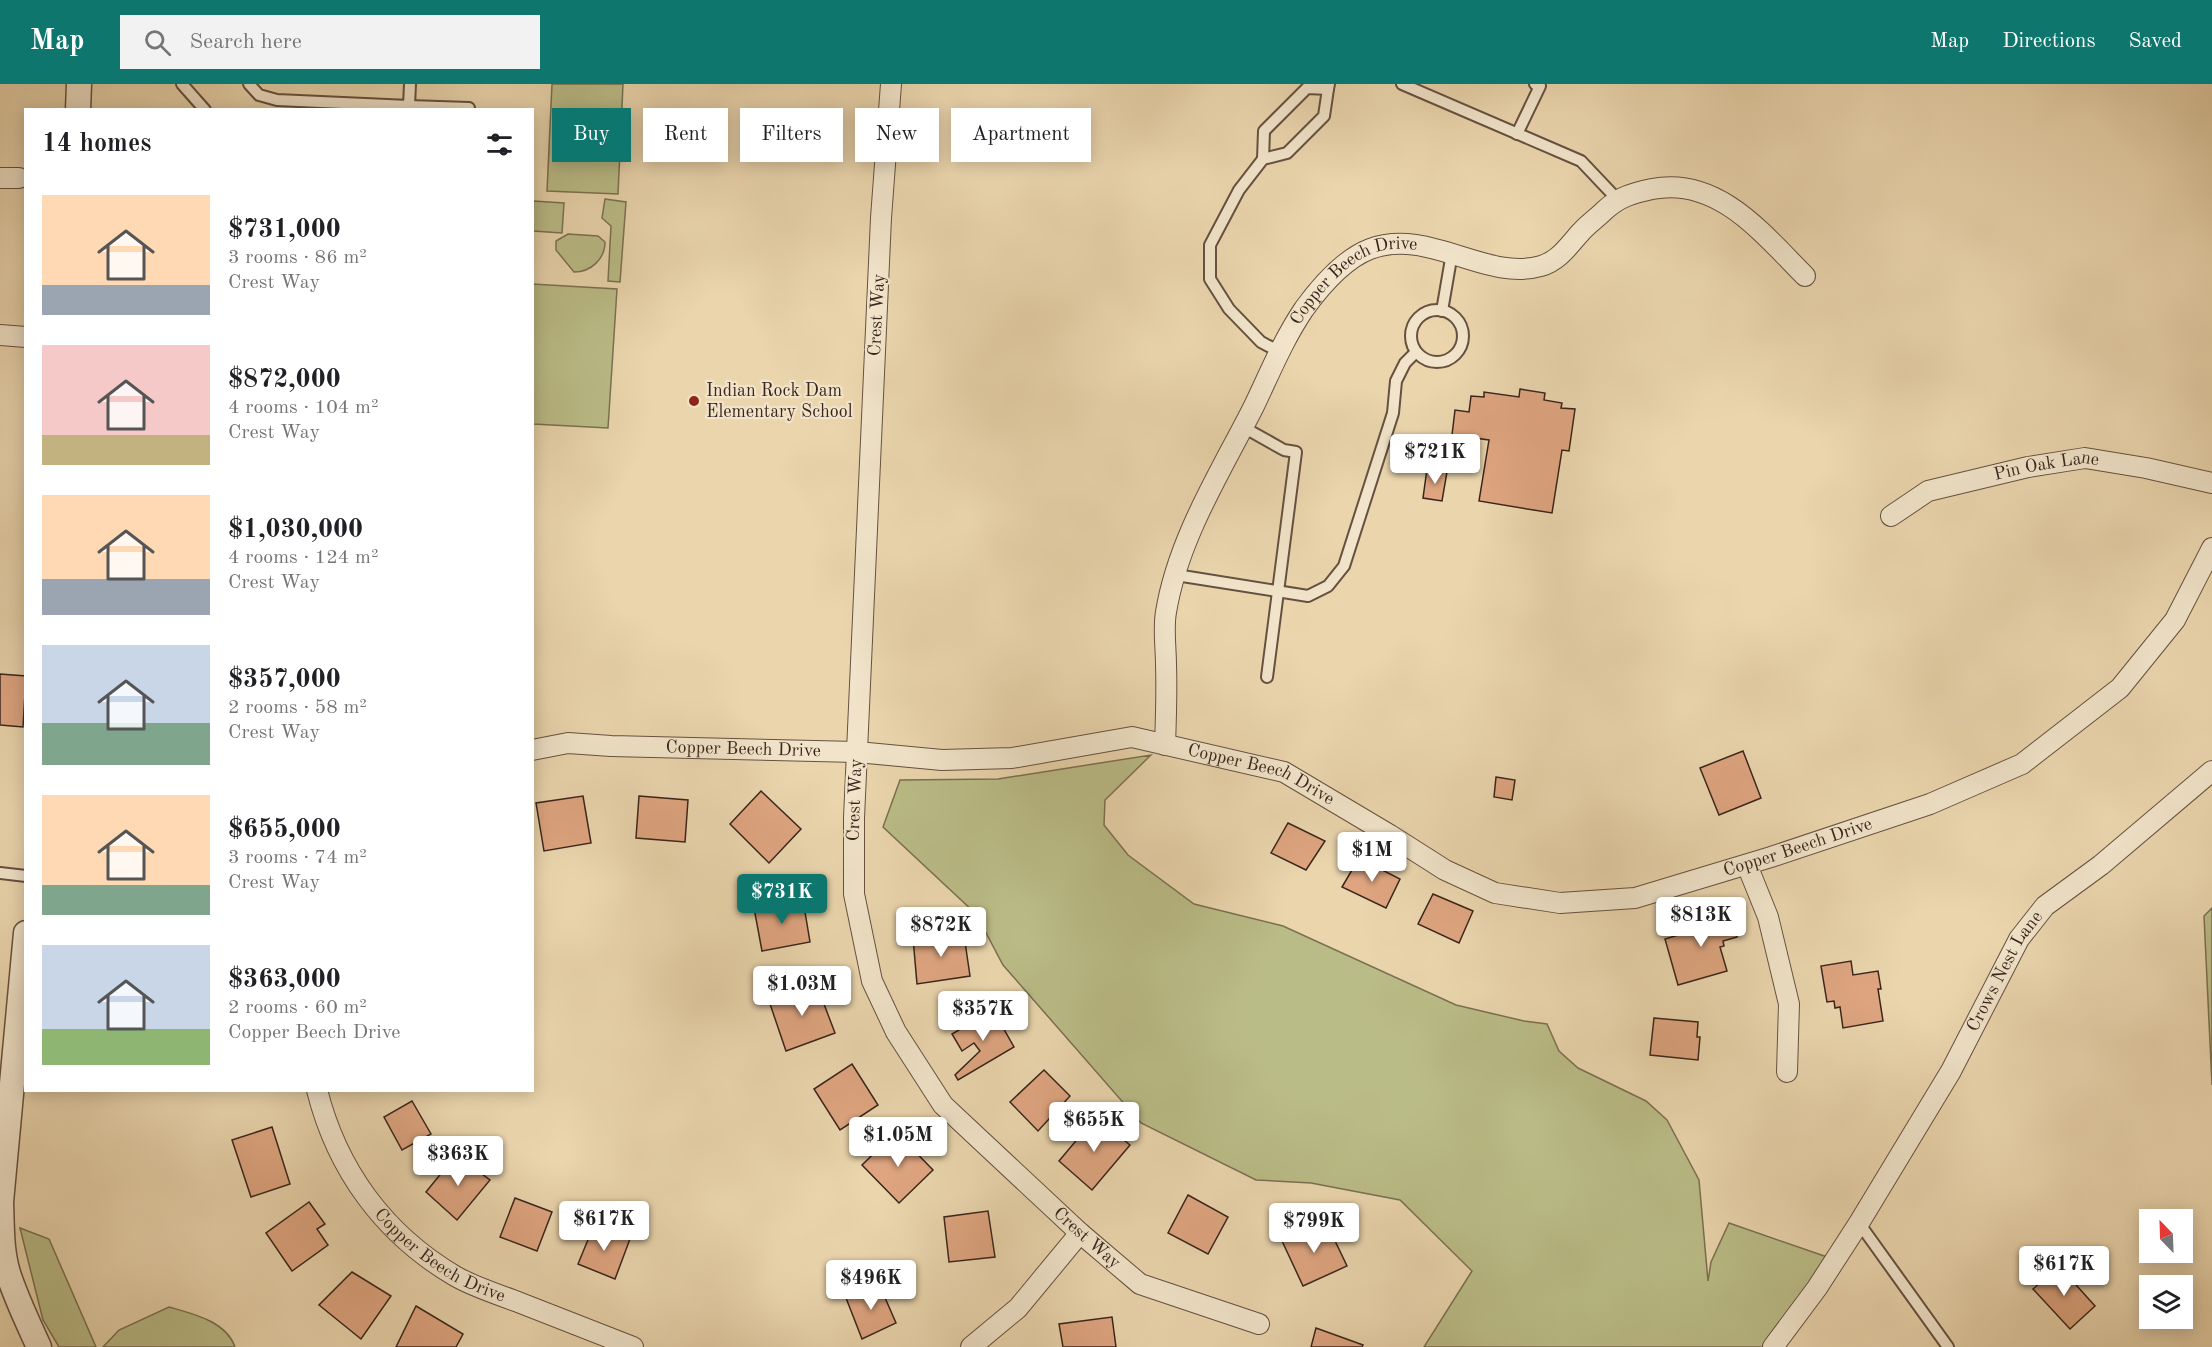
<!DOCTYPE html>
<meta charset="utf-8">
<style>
body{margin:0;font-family:"Old Standard TT",serif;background:#f2f2f2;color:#202124;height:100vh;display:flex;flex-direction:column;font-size:22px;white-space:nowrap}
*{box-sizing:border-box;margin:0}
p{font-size:20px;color:#757577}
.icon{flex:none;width:33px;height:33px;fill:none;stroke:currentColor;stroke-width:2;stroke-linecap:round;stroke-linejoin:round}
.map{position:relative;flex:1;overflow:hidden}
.sheet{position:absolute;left:24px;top:24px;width:510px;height:984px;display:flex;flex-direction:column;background:#fff;border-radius:0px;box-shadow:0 3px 15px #0003}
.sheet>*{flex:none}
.top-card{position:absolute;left:552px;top:24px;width:570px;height:54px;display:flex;gap:12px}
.needle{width:39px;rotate:337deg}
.fabs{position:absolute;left:2139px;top:1125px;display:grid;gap:12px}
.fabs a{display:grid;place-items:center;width:54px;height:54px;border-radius:0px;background:#fff;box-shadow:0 3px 15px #0003;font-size:30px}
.price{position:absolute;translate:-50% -51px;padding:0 14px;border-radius:6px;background:#fff;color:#222;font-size:20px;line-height:39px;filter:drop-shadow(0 2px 3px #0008)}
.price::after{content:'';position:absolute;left:50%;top:36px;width:18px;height:14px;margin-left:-9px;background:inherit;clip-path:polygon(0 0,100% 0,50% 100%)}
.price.current{background:#0f766e;color:#fff}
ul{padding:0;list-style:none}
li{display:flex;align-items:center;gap:18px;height:150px;padding:0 18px}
li span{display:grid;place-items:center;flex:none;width:168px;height:120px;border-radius:0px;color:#555}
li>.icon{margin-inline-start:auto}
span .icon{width:72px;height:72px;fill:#fffc;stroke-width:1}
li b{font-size:26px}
h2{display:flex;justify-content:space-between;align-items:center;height:72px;padding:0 18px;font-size:26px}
.tag{padding:0 21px;border-radius:0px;background:#fff;box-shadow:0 3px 15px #0003;font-size:21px;line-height:54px}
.tag.current{background:#0f766e;color:#fff}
header{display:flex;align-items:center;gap:36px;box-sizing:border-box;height:84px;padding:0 30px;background:#0f766e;color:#fff}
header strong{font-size:28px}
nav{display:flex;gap:33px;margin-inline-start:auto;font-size:21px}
.search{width:420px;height:54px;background:#f2f2f2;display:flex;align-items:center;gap:15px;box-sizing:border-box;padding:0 21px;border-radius:0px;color:#757577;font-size:22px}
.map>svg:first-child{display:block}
.green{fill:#babc87;stroke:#7a7052;stroke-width:1.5}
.building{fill:#dea580;stroke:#3a251c;stroke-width:1.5}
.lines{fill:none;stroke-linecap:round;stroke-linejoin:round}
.service-casing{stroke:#665140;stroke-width:14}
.minor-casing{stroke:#665140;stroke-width:22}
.tertiary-casing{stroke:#665140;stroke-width:27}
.service{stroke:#f1e4ca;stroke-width:10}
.minor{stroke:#f1e4ca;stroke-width:20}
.tertiary{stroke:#f1e4ca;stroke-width:24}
.poi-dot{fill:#8f2418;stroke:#f1e4ca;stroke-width:2}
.labels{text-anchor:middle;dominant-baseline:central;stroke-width:4.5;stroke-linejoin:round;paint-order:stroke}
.street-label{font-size:18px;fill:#3a251c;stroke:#f1e4ca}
.poi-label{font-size:18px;fill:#3a251c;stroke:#f1e4ca;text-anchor:start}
</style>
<header>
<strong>Map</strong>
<div class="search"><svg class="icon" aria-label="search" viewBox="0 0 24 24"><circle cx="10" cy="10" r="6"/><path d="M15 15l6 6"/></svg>Search here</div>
<nav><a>Map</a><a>Directions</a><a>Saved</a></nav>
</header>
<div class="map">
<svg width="2212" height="1263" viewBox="0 0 2212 1263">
<rect width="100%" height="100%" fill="#ead5ad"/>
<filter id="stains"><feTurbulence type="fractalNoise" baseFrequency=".00333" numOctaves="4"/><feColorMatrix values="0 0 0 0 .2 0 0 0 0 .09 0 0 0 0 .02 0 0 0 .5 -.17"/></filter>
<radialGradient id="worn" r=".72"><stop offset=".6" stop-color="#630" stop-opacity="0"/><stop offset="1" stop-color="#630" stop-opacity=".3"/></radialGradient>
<!-- green -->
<g class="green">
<path d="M552,0H623L618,110L547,107Z"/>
<path d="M605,115L626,118L620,198L608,197L611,142L602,134Z"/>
<path d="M533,117L564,119L562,149L533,147Z"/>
<path d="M568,150L598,152L605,158C605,175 591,188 574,188L556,166V157Z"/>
<path d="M532,200L617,205L608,344L533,340Z"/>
<path d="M1151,671L1105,716L1104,741L1128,771L1194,820L1283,842L1456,921L1524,937L1547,940L1559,967L1578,984L1646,1017L1667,1036L1699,1096L1708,1197L1711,1178L1729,1139L1830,1174L1773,1263H1424L1472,1187L1400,1116L1311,1099L1256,1096L1141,1039L1003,881L976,830L883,743L900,696L998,695Z"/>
<path d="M2212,824V1001L2204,832Z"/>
<path d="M20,1144L49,1155L96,1263H59L43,1236Z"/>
<path d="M169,1223C193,1230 226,1237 235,1263H103L119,1246Z"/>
</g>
<!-- building -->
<g class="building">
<path d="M1520,305L1545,309L1544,316L1562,319L1561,324L1575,325L1569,367L1562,366L1552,429L1479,417L1489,356L1452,351L1455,326L1469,328L1471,312L1484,313V308L1519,313Z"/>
<path d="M1427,385L1447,388L1442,417L1423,414Z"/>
<path d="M0,590L26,592L23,643L0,641Z"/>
<path d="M1743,667L1761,714L1719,731L1700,684Z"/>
<path d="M1496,693L1515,696L1512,716L1494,713Z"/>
<path d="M761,707L801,745L769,779L730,740Z"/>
<path d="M583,712L591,759L544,767L536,719Z"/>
<path d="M639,712L688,716L685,758L636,754Z"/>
<path d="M1288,739L1325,757L1306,786L1271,769Z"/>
<path d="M1359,774L1400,795L1386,824L1342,803Z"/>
<path d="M1433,810L1473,827L1459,859L1418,840Z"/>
<path d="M803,816L810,858L762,867L754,824Z"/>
<path d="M1730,826L1737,853L1723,857L1724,862L1720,863L1727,887L1678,901L1665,855L1695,846L1693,836Z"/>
<path d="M964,851L970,892L917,900L913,854Z"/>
<path d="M1851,877L1853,891L1878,887L1881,905H1878L1883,937L1843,944L1840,923L1835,924L1834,917L1827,918L1821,882Z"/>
<path d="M816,899L835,949L786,967L769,917Z"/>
<path d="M993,926L1014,963L958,996L955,991L980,967L974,959L962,967L952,950Z"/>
<path d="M1654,934L1698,938L1697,953H1700L1698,976L1650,971Z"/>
<path d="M852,980L878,1021L840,1046L814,1005Z"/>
<path d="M1044,986L1070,1012L1038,1047L1010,1018Z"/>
<path d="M412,1017L431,1050L402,1066L384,1033Z"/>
<path d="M1096,1033L1130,1061L1092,1106L1059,1077Z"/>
<path d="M272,1043L290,1100L251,1113L232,1056Z"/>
<path d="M896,1048L933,1086L899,1119L862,1081Z"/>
<path d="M456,1071L490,1096L457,1136L426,1108Z"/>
<path d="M1188,1111L1228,1133L1208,1170L1168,1149Z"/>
<path d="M515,1114L552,1128L537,1167L500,1153Z"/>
<path d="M309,1118L325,1140L317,1145L328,1161L292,1187L266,1149Z"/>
<path d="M988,1127L995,1173L949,1178L944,1133Z"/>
<path d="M1326,1138L1347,1182L1303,1202L1282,1157Z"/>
<path d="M594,1141L630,1155L615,1195L578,1180Z"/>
<path d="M2059,1182L2095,1222L2070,1245L2033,1205Z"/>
<path d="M352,1188L391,1212L361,1255L319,1221Z"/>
<path d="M879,1200L896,1239L862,1255L846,1214Z"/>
<path d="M416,1222L463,1250L456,1263H396Z"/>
<path d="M1112,1233L1116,1263H1063L1059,1240Z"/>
<path d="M1316,1244L1363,1261L1362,1263H1311Z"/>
</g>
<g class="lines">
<defs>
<g id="service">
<path d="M182,0L205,26"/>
<path d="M249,0L259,11L277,16L409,22L410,0"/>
<path d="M1402,0L1581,77L1617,115"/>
<path d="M409,22L469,24"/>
<path d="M1517,50L1540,2L1535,0"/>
<path d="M1263,75L1264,47L1307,4L1328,5L1329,0"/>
<circle cx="1437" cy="252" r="26"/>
<path d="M1442,227L1452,169"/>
<path d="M1280,268L1261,258L1229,225L1210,195V161L1239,106L1263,75L1287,69L1324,32L1328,5"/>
<path d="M1243,343L1284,366L1296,368L1267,593"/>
<path d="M1176,491L1308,512L1328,502L1344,482L1393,329L1396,297L1405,279L1416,268"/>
<path d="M0,789L26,792"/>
<path d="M1859,1139L1948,1263"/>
</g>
<g id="minor">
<path id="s1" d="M891,0L881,134L854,734V810L872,897L896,948L943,1021L1080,1149L1140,1200L1259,1240"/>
<path d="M0,94H19"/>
<path d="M0,251L26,253"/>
<path id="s2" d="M1891,432L1928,407L2028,383L2085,374L2146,384L2212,399"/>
<path id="s3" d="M1165,661C1166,634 1167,608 1166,581C1166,564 1163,545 1166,528C1178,455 1220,389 1253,324C1269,291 1283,256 1304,225C1320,203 1344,175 1370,165C1428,143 1486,198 1541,182C1559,177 1569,161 1581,148C1588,140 1597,134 1605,126C1619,113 1633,109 1652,105C1718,92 1763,150 1805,192"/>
<path id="s4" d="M532,666L568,659L611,662L857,668L942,676L1012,674L1132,653L1284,688L1390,751L1445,786L1495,809L1560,819L1635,814L1771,773L1930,720L2022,680L2120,604L2175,536L2212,464"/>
<path d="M1747,781L1768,833L1789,920L1787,988"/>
<path id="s5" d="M317,1006C337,1086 384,1150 455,1192C474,1203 497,1210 518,1218C556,1233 595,1248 633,1263"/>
<path d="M971,1263L1018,1224L1080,1149"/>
<path id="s6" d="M1773,1263L1817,1204L1859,1139L1951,987L2019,855L2045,822L2101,781L2212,687"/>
</g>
<g id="tertiary">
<path d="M78,26L79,0"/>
<path d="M26,849L1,1118C2,1142 1,1166 8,1189C16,1214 28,1239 39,1263"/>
</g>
</defs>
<!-- service casing -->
<use href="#service" class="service-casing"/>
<!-- minor casing -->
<use href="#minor" class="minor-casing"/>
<!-- tertiary casing -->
<use href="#tertiary" class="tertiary-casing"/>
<!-- service -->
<use href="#service" class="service"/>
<!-- minor -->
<use href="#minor" class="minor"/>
<!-- tertiary -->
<use href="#tertiary" class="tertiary"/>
</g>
<!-- markers -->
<circle class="poi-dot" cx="694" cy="317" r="6"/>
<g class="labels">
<!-- street labels -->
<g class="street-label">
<text stroke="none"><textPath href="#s3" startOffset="528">Copper Beech Drive</textPath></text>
<text transform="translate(877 231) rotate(-87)">Crest Way</text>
<text stroke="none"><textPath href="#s2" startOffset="166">Pin Oak Lane</textPath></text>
<text stroke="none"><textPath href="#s4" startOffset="212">Copper Beech Drive</textPath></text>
<text stroke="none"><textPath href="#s4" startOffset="738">Copper Beech Drive</textPath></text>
<text transform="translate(855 716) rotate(-88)">Crest Way</text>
<text stroke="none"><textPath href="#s4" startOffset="1314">Copper Beech Drive</textPath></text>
<text stroke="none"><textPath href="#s6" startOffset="442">Crows Nest Lane</textPath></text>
<text stroke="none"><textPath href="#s1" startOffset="1239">Crest Way</textPath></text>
<text stroke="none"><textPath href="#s5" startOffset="214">Copper Beech Drive</textPath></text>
</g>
<!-- poi labels -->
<g class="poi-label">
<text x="706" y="307">Indian Rock Dam<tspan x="706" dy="21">Elementary School</tspan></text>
</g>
</g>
<rect width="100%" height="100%" filter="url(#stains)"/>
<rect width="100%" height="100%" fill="url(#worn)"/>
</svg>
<div class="fabs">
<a><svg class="needle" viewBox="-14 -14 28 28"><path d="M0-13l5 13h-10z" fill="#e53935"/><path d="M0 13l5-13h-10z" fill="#757577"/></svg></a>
<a><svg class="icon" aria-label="layers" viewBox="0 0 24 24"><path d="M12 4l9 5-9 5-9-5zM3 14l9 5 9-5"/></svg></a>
</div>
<b class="price" style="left:1435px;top:401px">$721K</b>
<b class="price" style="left:1372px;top:799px">$1M</b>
<b class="price current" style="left:782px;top:841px">$731K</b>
<b class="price" style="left:1701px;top:864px">$813K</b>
<b class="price" style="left:941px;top:874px">$872K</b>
<b class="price" style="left:802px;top:933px">$1.03M</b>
<b class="price" style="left:983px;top:958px">$357K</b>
<b class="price" style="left:1094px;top:1069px">$655K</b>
<b class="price" style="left:898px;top:1084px">$1.05M</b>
<b class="price" style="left:458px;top:1103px">$363K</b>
<b class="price" style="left:604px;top:1168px">$617K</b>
<b class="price" style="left:1314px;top:1170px">$799K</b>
<b class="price" style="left:2064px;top:1213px">$617K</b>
<b class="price" style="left:871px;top:1227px">$496K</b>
<div class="top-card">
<a class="tag current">Buy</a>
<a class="tag">Rent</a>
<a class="tag">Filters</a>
<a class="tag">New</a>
<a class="tag">Apartment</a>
</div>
<section class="sheet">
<h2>14 homes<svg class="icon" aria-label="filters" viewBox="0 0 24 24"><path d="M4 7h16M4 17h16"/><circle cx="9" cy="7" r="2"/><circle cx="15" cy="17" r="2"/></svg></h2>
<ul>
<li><span style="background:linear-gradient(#ffd9b3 75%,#9aa5b1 0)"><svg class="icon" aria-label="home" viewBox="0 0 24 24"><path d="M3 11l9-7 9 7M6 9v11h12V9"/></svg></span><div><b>$731,000</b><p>3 rooms · 86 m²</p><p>Crest Way</p></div></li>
<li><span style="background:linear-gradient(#f6c9c9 75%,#c2b280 0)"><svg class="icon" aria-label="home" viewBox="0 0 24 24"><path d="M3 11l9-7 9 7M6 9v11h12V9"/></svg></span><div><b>$872,000</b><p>4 rooms · 104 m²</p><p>Crest Way</p></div></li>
<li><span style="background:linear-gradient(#ffd9b3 70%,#9aa5b1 0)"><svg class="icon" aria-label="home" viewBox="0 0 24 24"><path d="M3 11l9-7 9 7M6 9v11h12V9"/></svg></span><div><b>$1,030,000</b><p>4 rooms · 124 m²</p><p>Crest Way</p></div></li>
<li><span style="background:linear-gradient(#c9d6e8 65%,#7fa58c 0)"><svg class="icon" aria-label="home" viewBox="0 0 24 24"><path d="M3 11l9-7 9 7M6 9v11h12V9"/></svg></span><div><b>$357,000</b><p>2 rooms · 58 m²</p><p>Crest Way</p></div></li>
<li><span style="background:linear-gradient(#ffd9b3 75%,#7fa58c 0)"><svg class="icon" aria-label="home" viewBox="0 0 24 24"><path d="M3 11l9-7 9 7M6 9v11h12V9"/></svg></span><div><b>$655,000</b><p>3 rooms · 74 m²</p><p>Crest Way</p></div></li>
<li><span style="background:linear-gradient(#c9d6e8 70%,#8fb573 0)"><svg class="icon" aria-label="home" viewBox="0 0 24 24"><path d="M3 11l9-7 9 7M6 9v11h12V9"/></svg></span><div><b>$363,000</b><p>2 rooms · 60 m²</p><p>Copper Beech Drive</p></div></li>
</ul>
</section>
</div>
